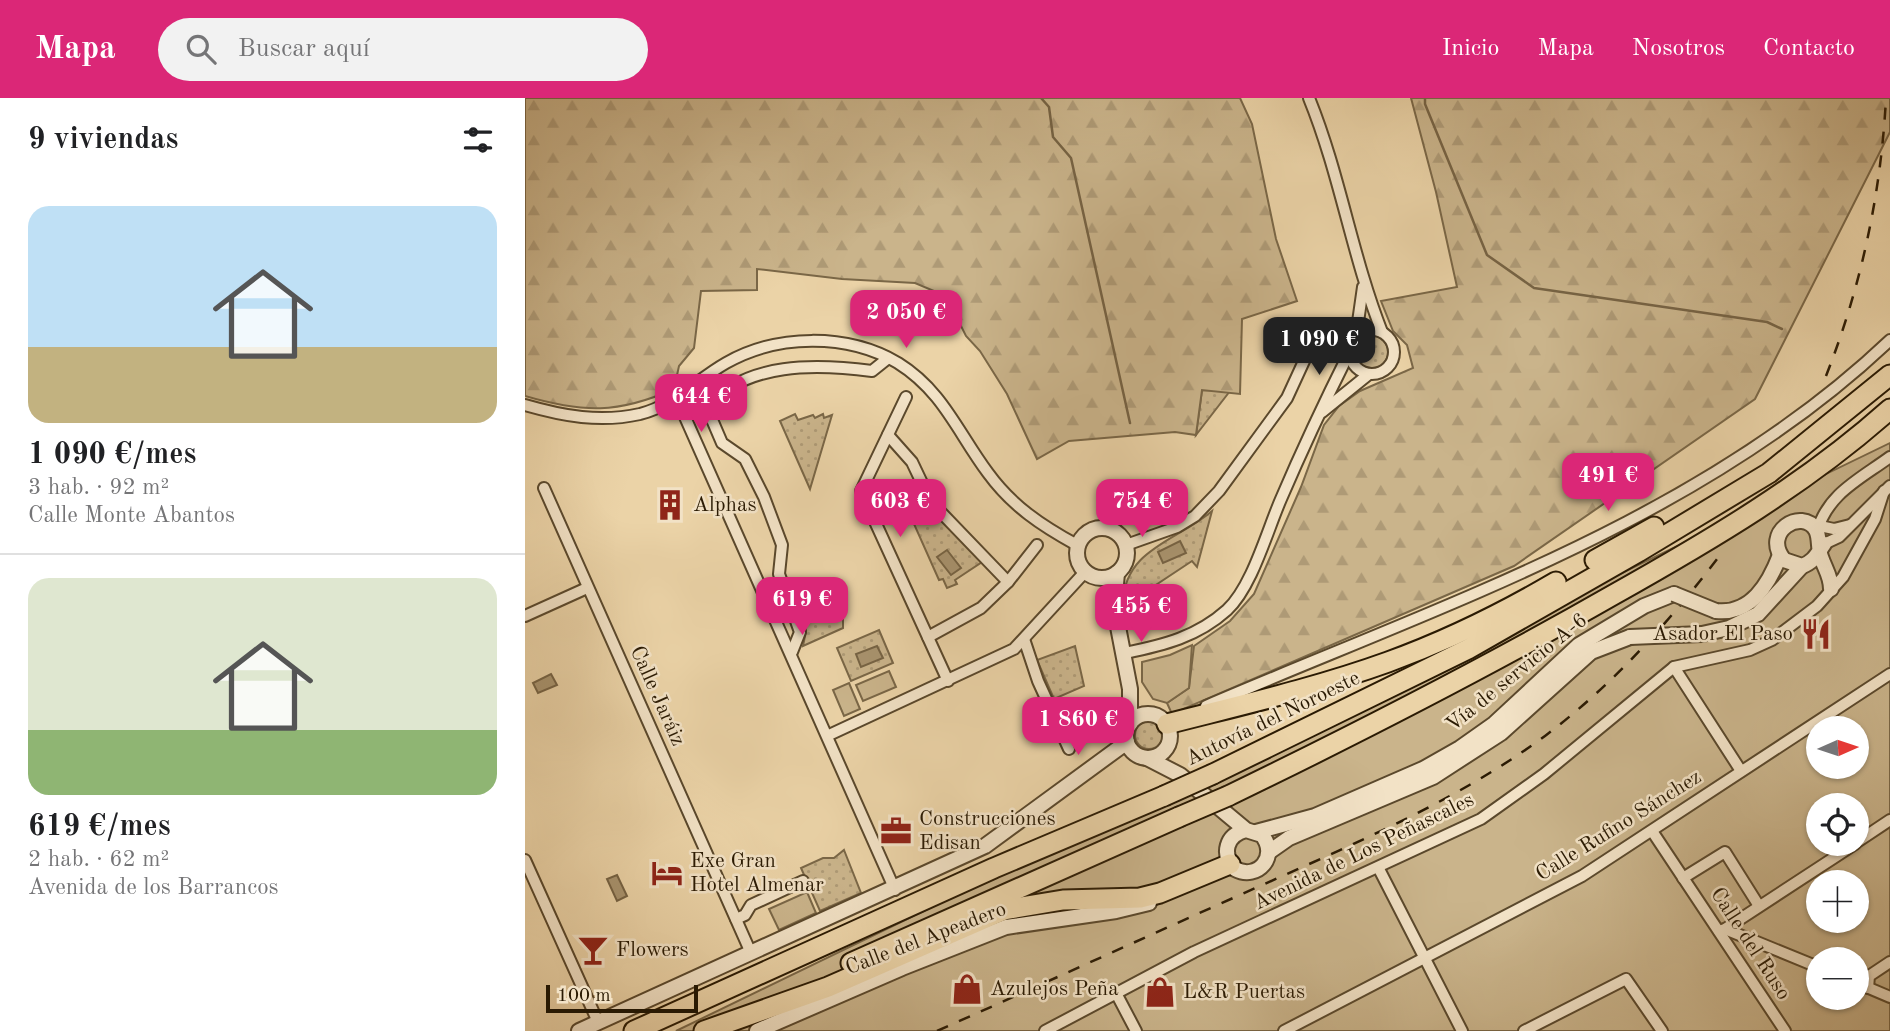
<!DOCTYPE html>
<html lang="es">
<meta charset="utf-8">
<style>
body{margin:0;font-family:"Old Standard TT",serif;background:#f2f2f2;color:#202124;height:100vh;display:flex;flex-direction:column;font-size:26px;white-space:nowrap}
*{box-sizing:border-box;margin:0}
p{font-size:23px;color:#757577}
.icon{flex:none;width:38px;height:38px;fill:none;stroke:currentColor;stroke-width:2;stroke-linecap:round;stroke-linejoin:round}
.map{position:relative;flex:1;overflow:hidden}
.side{display:flex;flex-direction:column;background:#fff;width:525px}
.side>*{flex:none}
.needle{width:46px;rotate:87deg}
.buttons{position:absolute;left:1281px;top:618px;display:grid;gap:14px}
.buttons a{display:grid;place-items:center;width:63px;height:63px;border-radius:50%;background:#fff;box-shadow:0 2px 5px #0004;font-size:35px}
.scale{position:absolute;left:21px;bottom:18px;width:152px;box-sizing:border-box;padding-left:7px;border:4px solid #2a1a03;border-top:0;font-size:19px;line-height:24px;white-space:nowrap;color:#2a1a03;-webkit-text-stroke:5px #f2e2c6;paint-order:stroke}
.price{position:absolute;translate:-50% -60px;padding:0 16px;border-radius:14px;background:#db2777;color:#fff;font-size:23px;line-height:46px;filter:drop-shadow(0 2px 4px #0008)}
.price::after{content:'';position:absolute;left:50%;top:42px;width:21px;height:16px;margin-left:-10px;background:inherit;clip-path:polygon(0 0,100% 0,50% 100%)}
.price.active{background:#222;color:#fff}
ul{padding:0;list-style:none}
li{display:grid;align-content:center;gap:14px;height:371px;padding:0 28px}
li+li{border-top:2px solid #e0e0e0}
li span{display:grid;place-items:center;height:217px;border-radius:21px;color:#555}
li>.icon{margin-inline-start:auto}
span .icon{width:126px;height:126px;fill:#fffc;stroke-width:1}
li b{font-size:30px}
h2{display:flex;justify-content:space-between;align-items:center;height:84px;padding:0 28px;font-size:30px}
header{display:flex;align-items:center;gap:42px;box-sizing:border-box;height:98px;padding:0 35px;background:#db2777;color:#fff}
header strong{font-size:33px}
nav{display:flex;gap:38px;margin-inline-start:auto;font-size:24px}
.search{width:490px;height:63px;background:#f2f2f2;display:flex;align-items:center;gap:18px;box-sizing:border-box;padding:0 24px;border-radius:38px;color:#757577;font-size:26px}
main{display:flex;flex:1;min-height:0}
.map>svg:first-child{display:block}
.grass{fill:url(#grass-dots);stroke:#7a6747;stroke-width:2}
.forest{fill:url(#forest-firs);stroke:#7a6747;stroke-width:2}
.park{fill:#cab48b;stroke:#7a6747;stroke-width:2;fill-rule:evenodd}
.water{fill:#a9946f;stroke:#766344;stroke-width:2}
.lines{fill:none;stroke-linecap:round;stroke-linejoin:round}
.stream{stroke:#766344;stroke-width:2.5}
.minor-casing{stroke:#5a482c;stroke-width:14}
.tertiary-casing{stroke:#5a482c;stroke-width:18}
.motorway-casing{stroke:#2a1a03;stroke-width:23}
.minor{stroke:#f2e2c6;stroke-width:10}
.tertiary{stroke:#f2e2c6;stroke-width:14}
.motorway{stroke:#ebd3a7;stroke-width:19}
.rail{stroke:#2a1a03;stroke-width:2.5;stroke-dasharray:12 12;stroke-linecap:butt}
.tertiary-bridge-casing{stroke:#5a482c;stroke-width:18;stroke-linecap:butt}
.motorway-bridge-casing{stroke:#2a1a03;stroke-width:23;stroke-linecap:butt}
.tertiary-bridge{stroke:#f2e2c6;stroke-width:14}
.motorway-bridge{stroke:#ebd3a7;stroke-width:19}
.labels{text-anchor:middle;dominant-baseline:central;stroke-width:5;stroke-linejoin:round;paint-order:stroke}
.poi-label{font-size:21px;fill:#2a1a03;stroke:#f2e2c6;text-anchor:start}
.street-label{font-size:21px;fill:#2a1a03;stroke:#f2e2c6}
</style>
<header>
<strong>Mapa</strong>
<div class="search"><svg class="icon" aria-label="search" viewBox="0 0 24 24"><circle cx="10" cy="10" r="6"/><path d="M15 15l6 6"/></svg>Buscar aquí</div>
<nav><a>Inicio</a><a>Mapa</a><a>Nosotros</a><a>Contacto</a></nav>
</header>
<main>
<section class="side">
<h2>9 viviendas<svg class="icon" aria-label="filters" viewBox="0 0 24 24"><path d="M4 7h16M4 17h16"/><circle cx="9" cy="7" r="2"/><circle cx="15" cy="17" r="2"/></svg></h2>
<ul>
<li><span style="background:linear-gradient(#bfe0f5 65%,#c2b280 0)"><svg class="icon" aria-label="home" viewBox="0 0 24 24"><path d="M3 11l9-7 9 7M6 9v11h12V9"/></svg></span><div><b>1 090 €/mes</b><p>3 hab. · 92 m²</p><p>Calle Monte Abantos</p></div></li>
<li><span style="background:linear-gradient(#dfe7d0 70%,#8fb573 0)"><svg class="icon" aria-label="home" viewBox="0 0 24 24"><path d="M3 11l9-7 9 7M6 9v11h12V9"/></svg></span><div><b>619 €/mes</b><p>2 hab. · 62 m²</p><p>Avenida de los Barrancos</p></div></li>
</ul>
</section>
<div class="map">
<svg width="1365" height="933" viewBox="0 0 1365 933">
<defs>
<pattern id="grass-dots" width="8" height="8" patternUnits="userSpaceOnUse" patternTransform="scale(1.75)"><rect width="8" height="8" fill="#cab48b"/><path d="M2 2h.1M6 6h.1" fill="none" stroke="#ae9a76" stroke-width="1.8" stroke-linecap="round"/></pattern>
<pattern id="forest-firs" width="22" height="20" patternUnits="userSpaceOnUse" patternTransform="scale(1.75)"><rect width="22" height="20" fill="#cab48b"/><path d="M5 1l3.5 6h-7zM16 11l3.5 6h-7z" fill="#ae9a76"/></pattern>
</defs>
<rect width="100%" height="100%" fill="#ebd3a7"/>
<filter id="stains"><feTurbulence type="fractalNoise" baseFrequency=".00286" numOctaves="4"/><feColorMatrix values="0 0 0 0 .2 0 0 0 0 .09 0 0 0 0 .02 0 0 0 .5 -.17"/></filter>
<radialGradient id="worn" r=".72"><stop offset=".6" stop-color="#630" stop-opacity="0"/><stop offset="1" stop-color="#630" stop-opacity=".3"/></radialGradient>
<!-- grass -->
<g class="grass">
<circle cx="846" cy="254" r="17"/>
<path d="M677,292L705,293L671,337Z"/>
<path d="M270,316L273,322L288,317L290,320L298,316L299,320L307,317L285,391L255,323Z"/>
<path d="M687,413L672,469L667,463L608,502L598,504C600,451 652,443 687,413Z"/>
<path d="M409,415L457,464L430,482L432,486L422,490L418,481L414,482L389,426Z"/>
<path d="M318,486V530L278,548L281,533L272,507Z"/>
<path d="M354,532L368,565L326,583L312,550Z"/>
<path d="M550,548L559,588L529,601L512,562Z"/>
<circle cx="624" cy="637" r="14"/>
<path d="M319,752L336,795L295,813L276,770L298,760H309Z"/>
</g>
<!-- forest -->
<g class="forest">
<path d="M0,0H715L727,26L751,141L772,203L717,221L715,296L677,292L671,337L650,334L544,343L512,361L482,296L455,253L441,238L421,198L390,185L317,181L232,171V192L176,193L169,250L154,268L149,291C93,316 58,315 0,298Z"/>
<path d="M886,0H1365V34L1230,301L989,468L647,616L642,605L664,590L669,548L705,523L729,496L776,389L799,327L814,308L835,293L888,270L882,247L868,233L856,203L932,189L911,94Z"/>
</g>
<!-- park -->
<g class="park">
<path d="M1365,345V933H151ZM1293,630H1332V668H1293ZM1293,707H1332V746H1293ZM1293,784H1332V822H1293ZM1293,861H1332V900H1293Z"/>
<path d="M667,547L664,590L642,605L628,601L617,584V564L645,557Z"/>
<path d="M364,573L371,589L338,603L331,587Z"/>
<path d="M324,585L335,611L319,618L308,592Z"/>
<path d="M282,794L291,815L254,832L244,811Z"/>
</g>
<!-- water -->
<g class="water">
<path d="M655,443L661,455L638,465L633,454Z"/>
<path d="M422,452L436,470L426,477L412,459Z"/>
<path d="M352,548L358,560L336,569L331,556Z"/>
<path d="M26,576L32,587L13,595L8,585Z"/>
<path d="M92,777L102,798L92,803L82,781Z"/>
</g>
<g class="lines">
<!-- stream -->
<g class="stream">
<path d="M516,0L524,9L528,39L546,60L605,325"/>
<path d="M900,0V6L962,157L1009,190L1242,224L1257,231"/>
</g>
<defs>
<g id="minor">
<path d="M784,0C815,76 827,158 857,234"/>
<circle cx="847" cy="254" r="22"/>
<path d="M831,238L838,189"/>
<path d="M381,299L336,393L423,583"/>
<path d="M152,301L370,792"/>
<path d="M0,307C38,318 75,325 115,316C150,307 171,282 201,265C252,236 322,235 373,265C418,293 433,335 463,375C487,408 517,428 552,447"/>
<path d="M797,314L844,276"/>
<path d="M363,337L387,364L406,404L483,484"/>
<path d="M19,390L226,855"/>
<path d="M1290,427L1309,431L1325,427"/>
<path d="M1292,434C1302,396 1335,381 1365,359"/>
<path d="M1299,446L1314,439L1365,388"/>
<path d="M601,447L652,429L670,418L694,393L762,300L785,250"/>
<path d="M0,518L62,490"/>
<path d="M403,539L456,510L483,484L512,447"/>
<path d="M499,541L513,583L544,651"/>
<path d="M267,554L275,534L254,476L257,447L239,399L220,361L197,345L182,310C220,263 293,266 347,273L362,261"/>
<path d="M600,555C639,547 672,539 702,512C727,489 742,433 756,401C777,352 800,303 824,255"/>
<path d="M1149,569L1216,673"/>
<path d="M681,608C916,507 1176,422 1365,242"/>
<path d="M304,637L489,551L560,474"/>
<path d="M1127,733L1260,933"/>
<path d="M1332,744L1365,722"/>
<path d="M0,762L73,924"/>
<path d="M854,771L937,933"/>
<path d="M1158,780L1200,754L1234,808"/>
<path d="M211,821L220,817L226,807L278,783"/>
<path d="M1200,831L1293,869"/>
<path d="M1194,833L1200,831L1330,746"/>
<path d="M1332,885L1365,899"/>
<path d="M1343,890L1344,878L1365,864"/>
<path d="M591,895L611,933"/>
<path d="M520,933L669,854L956,721L1019,676L1149,569L1225,552L1247,542L1292,508L1318,479L1350,421L1359,393"/>
<path d="M759,933L1057,778L1365,576"/>
<path d="M999,933L1101,881L1137,933"/>
</g>
<g id="tertiary">
<circle cx="577" cy="455" r="25"/>
<path d="M1299,446C1292,456 1289,464 1277,468L1259,462C1236,434 1277,409 1291,432C1295,439 1293,451 1296,459C1300,471 1306,478 1306,491"/>
<path d="M592,475L589,508L605,591V626"/>
<path d="M1191,513C1226,517 1244,486 1255,457"/>
<path d="M1177,536L1204,530L1233,516L1277,468"/>
<circle cx="623" cy="638" r="22"/>
<path d="M622,660L655,677L721,732L737,737C754,758 733,783 710,771C696,756 701,737 721,732"/>
<path d="M731,734L790,718L898,671L935,650L969,626L1054,547L1119,508L1149,496"/>
<path d="M744,754L764,740L908,679L976,635L1066,554L1105,539"/>
<path d="M54,933L460,748L602,644"/>
<path d="M232,933L377,870L481,829L591,813L624,805"/>
</g>
<g id="motorway">
<path d="M1070,462L1129,429"/>
<path d="M642,626C716,607 791,590 863,564C921,543 978,515 1031,484"/>
<path d="M688,676L943,551L1113,454L1244,375L1365,277"/>
<path d="M703,698C833,635 962,569 1088,497C1186,442 1281,386 1365,311"/>
<path d="M326,865L654,719"/>
<path d="M109,933L469,770L639,698"/>
<path d="M179,933L303,889L479,812L538,802L615,800L635,795L705,766"/>
</g>
</defs>
<!-- minor casing -->
<use href="#minor" class="minor-casing"/>
<!-- tertiary casing -->
<use href="#tertiary" class="tertiary-casing"/>
<!-- motorway casing -->
<use href="#motorway" class="motorway-casing"/>
<!-- minor -->
<use href="#minor" class="minor"/>
<!-- tertiary -->
<use href="#tertiary" class="tertiary"/>
<!-- motorway -->
<use href="#motorway" class="motorway"/>
<!-- rail -->
<g class="rail">
<path d="M1301,278C1336,189 1356,96 1361,0"/>
<path d="M412,933C520,885 627,836 735,788C833,744 933,702 1020,638C1089,586 1147,521 1199,452"/>
</g>
<defs>
<g id="tertiary-bridge">
<path d="M1149,496L1191,513"/>
<path d="M1105,539L1177,536"/>
</g>
<g id="motorway-bridge">
<path d="M639,698L688,676"/>
<path d="M654,719L703,698"/>
</g>
</defs>
<!-- tertiary-bridge casing -->
<use href="#tertiary-bridge" class="tertiary-bridge-casing"/>
<!-- motorway-bridge casing -->
<use href="#motorway-bridge" class="motorway-bridge-casing"/>
<!-- tertiary-bridge -->
<use href="#tertiary-bridge" class="tertiary-bridge"/>
<!-- motorway-bridge -->
<use href="#motorway-bridge" class="motorway-bridge"/>
</g>
<!-- icons -->
<defs>
<symbol id="building-bare" viewBox="-9 -9 18 18"><path d="M-4-6H4V6H1V3H-1V6H-4ZM-2.5-4.3h1.7v1.8h-1.7ZM.8-4.3h1.7v1.8H.8ZM-2.5-1h1.7V.8h-1.7ZM.8-1h1.7V.8H.8Z" fill="#8f2418" stroke="#f2e2c6" stroke-width="2.5" paint-order="stroke"/></symbol>
<symbol id="restaurant-bare" viewBox="-9 -9 18 18"><path d="M-5-6h1v4h1v-4h1v4h1v-4h1v5L-1.5 .5V6h-2V.5L-5-1ZM5-6V6H3V1.5H1.5Q1.5-4 5-6Z" fill="#8f2418" stroke="#f2e2c6" stroke-width="2.5" paint-order="stroke"/></symbol>
<symbol id="office-bare" viewBox="-9 -9 18 18"><path d="M-6-3h4V-5.5h4V-3h4V5H-6ZM-1-4.5V-3h2v-1.5ZM-6 0V1H6V0Z" fill="#8f2418" stroke="#f2e2c6" stroke-width="2.5" paint-order="stroke"/></symbol>
<symbol id="hotel-bare" viewBox="-9 -9 18 18"><path d="M-6-4.5h1.5V1H6V5H4.5V3h-9V5H-6ZM-4 0a1.8 1.8 0 1 1 3.6 0ZM.5 0V-2.5h3Q6-2.5 6 0Z" fill="#8f2418" stroke="#f2e2c6" stroke-width="2.5" paint-order="stroke"/></symbol>
<symbol id="bar-bare" viewBox="-9 -9 18 18"><path d="M-6-5H6L.8 .8V4.5H3.5V6h-7V4.5H-.8V.8Z" fill="#8f2418" stroke="#f2e2c6" stroke-width="2.5" paint-order="stroke"/></symbol>
<symbol id="shop-bare" viewBox="-9 -9 18 18"><path d="M-5-2.5h2.3a2.7 3.5 0 0 1 5.4 0H5L5.5 6h-11ZM-1.5-2.5h3a1.5 2.3 0 0 0-3 0Z" fill="#8f2418" stroke="#f2e2c6" stroke-width="2.5" paint-order="stroke"/></symbol>
</defs>
<g fill-rule="evenodd">
<use href="#building-bare" x="123" y="385" width="44" height="44"/>
<use href="#restaurant-bare" x="1269" y="514" width="44" height="44"/>
<use href="#office-bare" x="349" y="711" width="44" height="44"/>
<use href="#hotel-bare" x="120" y="753" width="44" height="44"/>
<use href="#bar-bare" x="46" y="830" width="44" height="44"/>
<use href="#shop-bare" x="420" y="869" width="44" height="44"/>
<use href="#shop-bare" x="613" y="872" width="44" height="44"/>
</g>
<g class="labels">
<!-- poi labels -->
<g class="poi-label">
<text x="168" y="407">Alphas</text>
<text x="1268" y="536" text-anchor="end">Asador El Paso</text>
<text x="394" y="721">Construcciones<tspan x="394" dy="24">Edisan</tspan></text>
<text x="165" y="763">Exe Gran<tspan x="165" dy="24">Hotel Almenar</tspan></text>
<text x="91" y="852">Flowers</text>
<text x="465" y="891">Azulejos Peña</text>
<text x="658" y="894">L&amp;R Puertas</text>
</g>
<!-- street labels -->
<g class="street-label">
<text transform="translate(992 575) rotate(-39)">Vía de servicio A-6</text>
<text transform="translate(132 598) rotate(66)">Calle Jaráiz</text>
<text transform="translate(748 621) rotate(-26)">Autovía del Noroeste</text>
<text transform="translate(1094 728) rotate(-32)">Calle Rufino Sánchez</text>
<text transform="translate(839 754) rotate(-26)">Avenida de Los Peñascales</text>
<text transform="translate(401 841) rotate(-21)">Calle del Apeadero</text>
<text transform="translate(1225 846) rotate(57)">Calle del Ruso</text>
</g>
</g>
<rect width="100%" height="100%" filter="url(#stains)"/>
<rect width="100%" height="100%" fill="url(#worn)"/>
</svg>
<div class="buttons">
<a><svg class="needle" viewBox="-14 -14 28 28"><path d="M0-13l5 13h-10z" fill="#e53935"/><path d="M0 13l5-13h-10z" fill="#757577"/></svg></a>
<a><svg class="icon" aria-label="locate" viewBox="0 0 24 24"><circle cx="12" cy="12" r="6"/><path d="M12 2v4M12 18v4M2 12h4M18 12h4"/></svg></a>
<a>+</a>
<a>−</a>
</div>
<div class="scale">100 m</div>
<b class="price" style="left:381px;top:252px">2 050 €</b>
<b class="price active" style="left:794px;top:279px">1 090 €</b>
<b class="price" style="left:176px;top:336px">644 €</b>
<b class="price" style="left:1083px;top:415px">491 €</b>
<b class="price" style="left:375px;top:441px">603 €</b>
<b class="price" style="left:617px;top:441px">754 €</b>
<b class="price" style="left:277px;top:539px">619 €</b>
<b class="price" style="left:616px;top:546px">455 €</b>
<b class="price" style="left:553px;top:659px">1 860 €</b>
</div>
</main>
